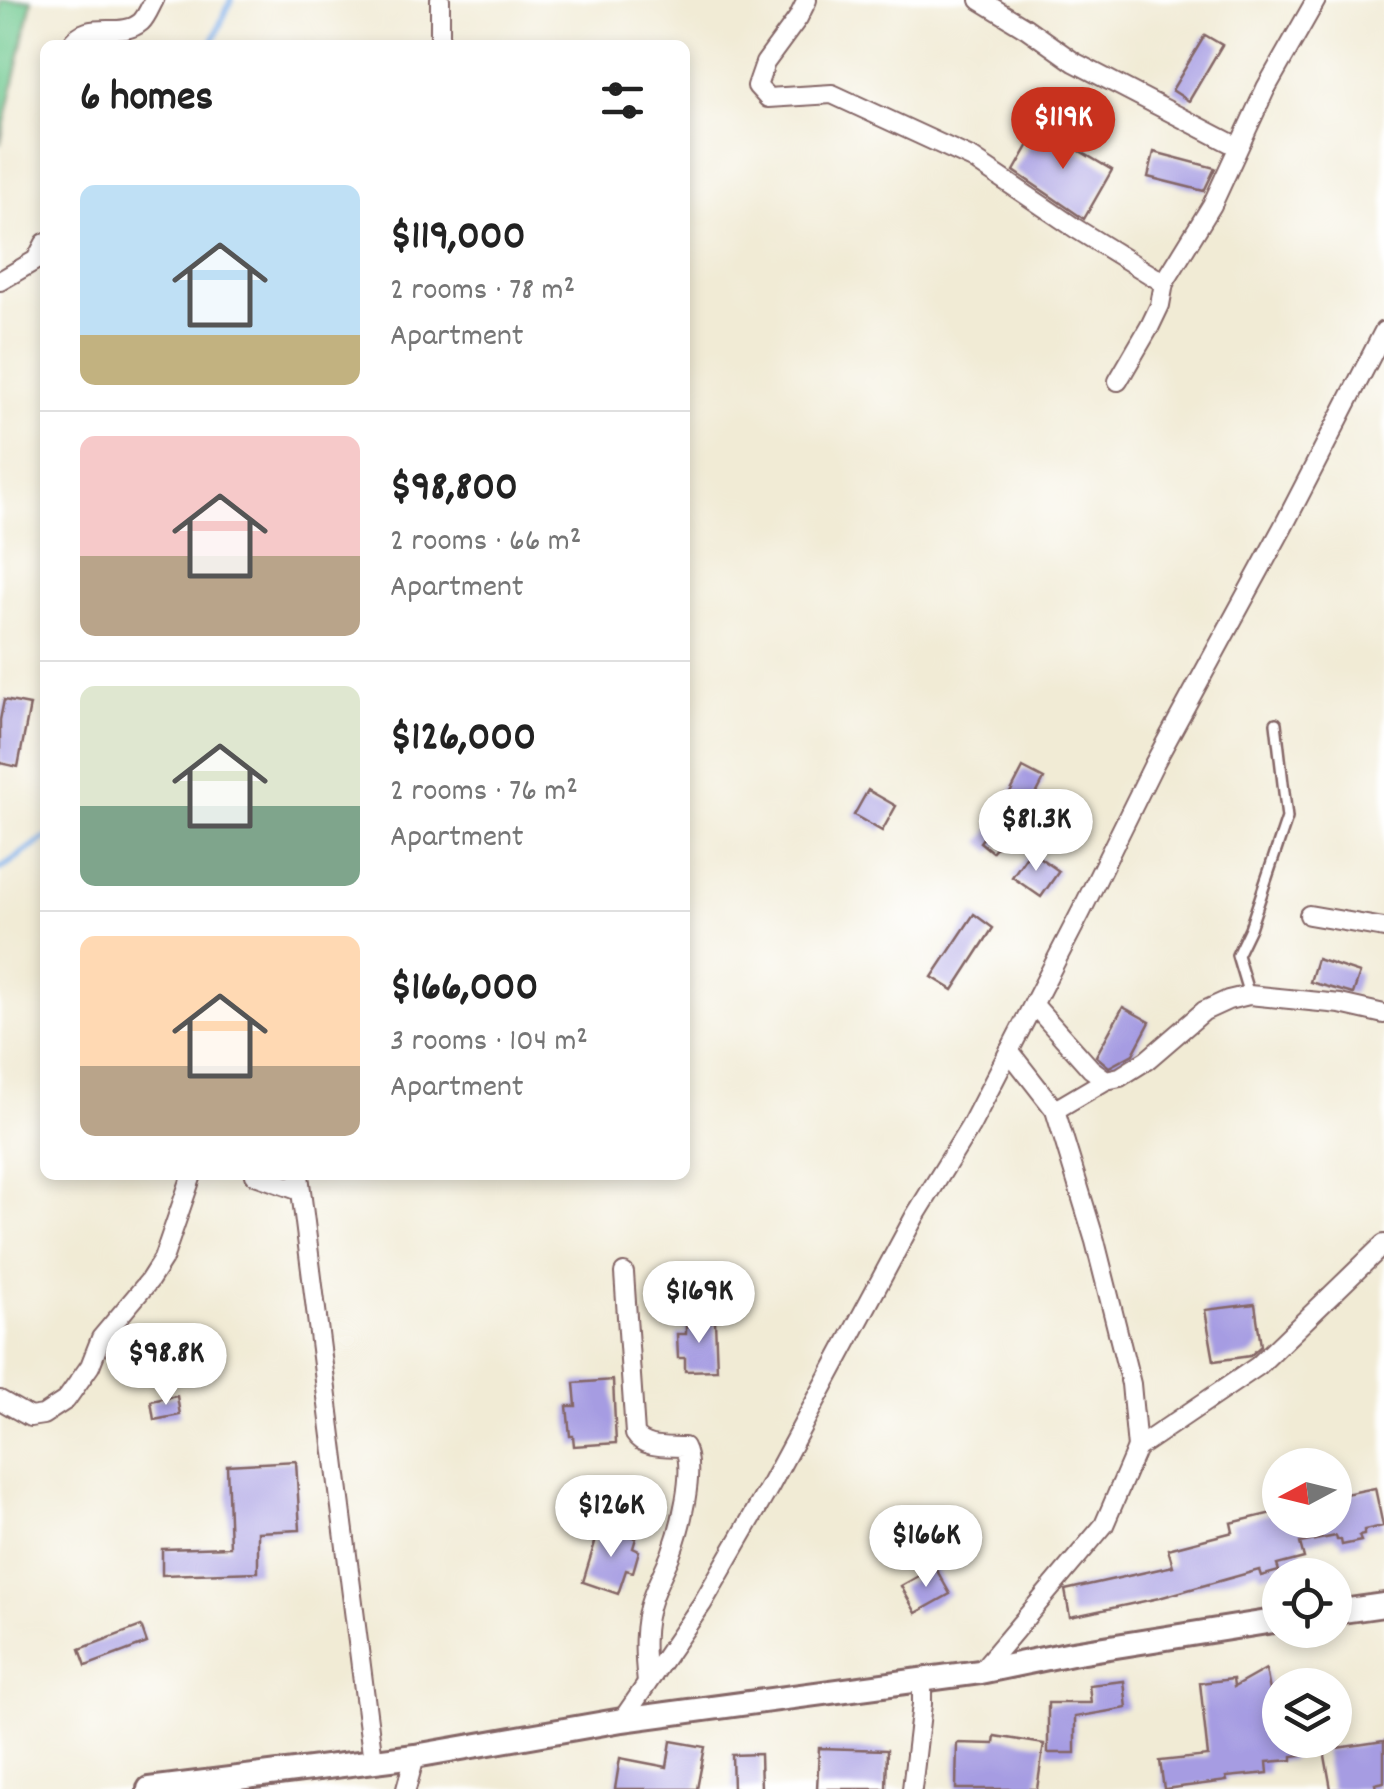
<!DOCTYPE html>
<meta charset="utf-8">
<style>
body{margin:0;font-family:Dekko,sans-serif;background:#f2f2f2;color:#222;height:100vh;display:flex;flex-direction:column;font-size:38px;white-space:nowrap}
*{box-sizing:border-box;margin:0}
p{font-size:32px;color:#767676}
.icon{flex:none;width:55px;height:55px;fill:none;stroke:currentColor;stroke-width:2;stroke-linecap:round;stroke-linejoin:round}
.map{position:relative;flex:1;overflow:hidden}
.side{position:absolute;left:40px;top:40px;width:650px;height:1140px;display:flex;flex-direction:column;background:#fff;border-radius:15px;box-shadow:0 5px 15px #0003}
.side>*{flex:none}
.needle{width:65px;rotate:263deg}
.buttons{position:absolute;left:1262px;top:1448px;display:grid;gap:20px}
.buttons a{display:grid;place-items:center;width:90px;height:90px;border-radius:50%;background:#fff;box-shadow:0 5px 15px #0003;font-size:50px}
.price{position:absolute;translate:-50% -85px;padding:0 22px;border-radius:35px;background:#fff;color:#222;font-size:32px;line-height:65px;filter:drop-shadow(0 2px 5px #0008)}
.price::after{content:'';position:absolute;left:50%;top:60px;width:30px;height:22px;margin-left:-15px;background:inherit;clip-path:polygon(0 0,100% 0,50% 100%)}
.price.selected{background:#c8321e;color:#fff}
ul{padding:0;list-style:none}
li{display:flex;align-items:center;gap:30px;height:250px;padding:0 40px}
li+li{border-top:2px solid #e0e0e0}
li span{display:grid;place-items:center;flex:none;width:280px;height:200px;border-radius:15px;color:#555}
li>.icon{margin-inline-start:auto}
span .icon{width:120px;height:120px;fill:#fffc;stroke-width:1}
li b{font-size:42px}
h2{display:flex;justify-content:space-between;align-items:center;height:120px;padding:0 40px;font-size:42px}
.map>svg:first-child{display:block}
.green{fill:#70c990;stroke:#5d745e;stroke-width:2.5}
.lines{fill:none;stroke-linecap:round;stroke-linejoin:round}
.stream{stroke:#7cafe9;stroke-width:6}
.building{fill:#a69ce2}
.service-casing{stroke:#846666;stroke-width:14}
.minor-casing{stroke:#846666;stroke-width:22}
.tertiary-casing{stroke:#846666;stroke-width:28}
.service{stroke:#fff;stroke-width:9}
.minor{stroke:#fff;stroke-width:18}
.tertiary{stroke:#fff;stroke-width:22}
</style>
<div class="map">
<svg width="1384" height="1789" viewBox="0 0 1384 1789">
<rect width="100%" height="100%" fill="#fff"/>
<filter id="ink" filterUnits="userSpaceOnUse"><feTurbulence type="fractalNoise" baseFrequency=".01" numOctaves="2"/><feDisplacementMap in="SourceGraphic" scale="20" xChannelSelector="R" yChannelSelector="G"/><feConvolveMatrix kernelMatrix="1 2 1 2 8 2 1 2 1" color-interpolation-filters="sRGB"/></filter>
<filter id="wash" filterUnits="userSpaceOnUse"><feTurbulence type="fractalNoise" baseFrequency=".0048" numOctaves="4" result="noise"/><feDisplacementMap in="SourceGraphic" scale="40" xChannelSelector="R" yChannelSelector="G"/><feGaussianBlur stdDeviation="2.25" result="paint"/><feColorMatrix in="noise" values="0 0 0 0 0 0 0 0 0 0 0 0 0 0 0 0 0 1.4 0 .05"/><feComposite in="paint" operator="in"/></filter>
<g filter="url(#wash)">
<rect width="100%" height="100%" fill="#f1ebd5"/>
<!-- green -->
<path class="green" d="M0,0H32L0,145Z"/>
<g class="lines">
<!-- stream -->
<g class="stream">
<path d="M211,45L231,0"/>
<path d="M0,869L45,838"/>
</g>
</g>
<g id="blocks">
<!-- building -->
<g class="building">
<path d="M1205,35L1222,45L1189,101L1172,90Z"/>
<path d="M1039,127L1112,170L1084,219L1014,171Z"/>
<path d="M1154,152L1215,168L1204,191L1148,177Z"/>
<path d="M4,700L30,705L18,767L0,763V720Z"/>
<path d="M1023,768L1044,779L1011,843L1003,839L992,852L980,842L994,824Z"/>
<path d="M868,790L896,806L882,831L854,815Z"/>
<path d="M1030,851L1059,871L1041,897L1012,877Z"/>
<path d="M974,914L993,928L953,990L932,977Z"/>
<path d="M1317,959L1360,973L1353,994L1310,982Z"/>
<path d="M1123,1007L1150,1022L1133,1054L1109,1067L1096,1056Z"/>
<path d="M1255,1304L1261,1346L1250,1356L1214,1361L1205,1310Z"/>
<path d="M715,1321L717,1370L685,1371V1358H678L677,1334H686V1322Z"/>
<path d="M613,1380L616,1443L574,1446L573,1436H570L567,1406H576L574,1383Z"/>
<path d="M177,1396L180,1415L154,1420L151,1401Z"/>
<path d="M296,1461L300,1530L258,1532V1572L162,1575V1549L230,1547L227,1465Z"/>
<path d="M1375,1488L1383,1526L1364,1530V1535L1359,1536L1361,1541L1342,1545L1341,1540H1337L1336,1536L1300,1543L1304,1558L1277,1565L1279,1571L1261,1576L1259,1570L1159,1598L1070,1617L1065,1590L1173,1566L1168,1549L1233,1532L1231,1523L1280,1511V1520H1335V1496Z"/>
<path d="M600,1526L636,1538L633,1548L639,1551L633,1572L626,1570L618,1594L583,1582Z"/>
<path d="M935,1567L950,1594L916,1613L901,1586Z"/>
<path d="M141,1626L147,1643L86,1666L80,1649Z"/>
<path d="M1266,1669L1270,1691L1280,1690V1740H1308L1309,1754L1292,1756V1760L1267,1762L1268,1773L1226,1777L1227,1781L1164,1789L1160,1761L1208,1756L1200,1683L1233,1679L1234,1687Z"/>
<path d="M1124,1681L1127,1708L1075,1717V1753H1048V1703H1091L1089,1685Z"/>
<path d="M995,1736L1044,1744L1037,1789H956L957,1743L994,1744Z"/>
<path d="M671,1741L705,1747L697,1789H615L620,1758L667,1767Z"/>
<path d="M1384,1741V1782L1375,1784L1376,1789H1331L1324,1750Z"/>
<path d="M819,1748L887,1750L886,1789H817Z"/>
<path d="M760,1754L761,1789H733L732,1755Z"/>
</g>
</g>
</g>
<g filter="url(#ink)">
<use href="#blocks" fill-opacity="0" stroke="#846666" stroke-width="2.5"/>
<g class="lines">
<defs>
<path id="service" d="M1249,995L1237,955L1250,928L1287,818L1276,723"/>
<g id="minor">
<path d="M807,0L798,18L765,63L757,86L768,98L832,94L973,159L1075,228L1164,283"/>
<path d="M980,0L1026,28L1074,62L1238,147"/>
<path d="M71,45C86,18 120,40 141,22C147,16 150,7 154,0"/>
<path d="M440,45V0"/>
<path d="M0,281L36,260L45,243"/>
<path d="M1118,381L1150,326L1160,305L1164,283L1212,205L1266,88L1316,0"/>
<path d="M1309,915L1384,928"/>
<path d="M1034,1005L1091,1069L1106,1080L1120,1077L1147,1060L1204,1011L1228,1000L1249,995L1340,1004L1384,1014"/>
<path d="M1009,1051L1055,1110L1095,1241L1131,1384L1137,1448"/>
<path d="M1055,1110L1106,1080"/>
<path d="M255,1175L300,1191"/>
<path d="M299,1175L373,1761"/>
<path d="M624,1273L635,1434C644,1449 668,1446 684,1447C696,1470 680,1530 671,1554C665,1569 657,1583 652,1598C642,1625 644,1655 647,1683"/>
<path d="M0,1400L30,1417L43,1415L66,1400L90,1366L101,1338L149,1281L163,1259L192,1175"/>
<path d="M980,1672L1104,1525L1137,1448L1258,1366L1384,1244"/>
<path d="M622,1720L702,1604L770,1486L915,1216L970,1127L1081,912L1154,764L1283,527L1384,331"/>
<path d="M406,1789L415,1756"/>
<path d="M912,1789L922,1704V1681"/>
</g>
<g id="tertiary">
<path d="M1335,1612L1384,1605"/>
<path d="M149,1789L415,1756L622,1720L980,1672L1072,1653L1280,1620"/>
</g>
</defs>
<!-- service casing -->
<use href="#service" class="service-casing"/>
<!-- minor casing -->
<use href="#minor" class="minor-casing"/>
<!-- tertiary casing -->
<use href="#tertiary" class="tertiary-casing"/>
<!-- service -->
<use href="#service" class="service"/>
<!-- minor -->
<use href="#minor" class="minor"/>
<!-- tertiary -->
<use href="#tertiary" class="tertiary"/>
</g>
</g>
</svg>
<div class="buttons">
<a><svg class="needle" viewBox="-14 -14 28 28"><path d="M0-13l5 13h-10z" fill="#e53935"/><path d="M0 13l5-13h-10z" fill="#767676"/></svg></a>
<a><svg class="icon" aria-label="locate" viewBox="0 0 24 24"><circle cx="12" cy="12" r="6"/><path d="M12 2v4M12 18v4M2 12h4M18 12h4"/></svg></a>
<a><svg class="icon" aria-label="layers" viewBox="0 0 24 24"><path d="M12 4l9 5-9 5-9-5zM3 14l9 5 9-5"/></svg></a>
</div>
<b class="price selected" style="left:1063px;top:172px">$119K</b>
<b class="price" style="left:1036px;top:874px">$81.3K</b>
<b class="price" style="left:699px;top:1346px">$169K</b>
<b class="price" style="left:166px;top:1408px">$98.8K</b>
<b class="price" style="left:611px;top:1560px">$126K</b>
<b class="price" style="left:926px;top:1590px">$166K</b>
<section class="side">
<h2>6 homes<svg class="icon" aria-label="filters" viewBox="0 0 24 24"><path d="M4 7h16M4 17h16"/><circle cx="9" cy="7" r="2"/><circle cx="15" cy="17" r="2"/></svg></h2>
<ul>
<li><span style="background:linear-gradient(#bfe0f5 75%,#c2b280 0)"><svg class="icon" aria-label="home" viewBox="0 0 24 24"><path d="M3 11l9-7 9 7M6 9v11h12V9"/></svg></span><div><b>$119,000</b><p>2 rooms · 78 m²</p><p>Apartment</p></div></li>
<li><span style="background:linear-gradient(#f6c9c9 60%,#b9a48a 0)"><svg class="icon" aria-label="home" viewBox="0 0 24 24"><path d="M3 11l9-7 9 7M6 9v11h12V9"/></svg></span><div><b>$98,800</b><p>2 rooms · 66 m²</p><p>Apartment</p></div></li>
<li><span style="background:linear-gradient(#dfe7d0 60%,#7fa58c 0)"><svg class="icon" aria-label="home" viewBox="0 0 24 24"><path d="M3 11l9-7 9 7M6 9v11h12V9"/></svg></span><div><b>$126,000</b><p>2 rooms · 76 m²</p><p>Apartment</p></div></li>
<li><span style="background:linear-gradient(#ffd9b3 65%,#b9a48a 0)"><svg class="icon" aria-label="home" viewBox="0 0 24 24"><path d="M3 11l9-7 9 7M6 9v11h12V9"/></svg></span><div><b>$166,000</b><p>3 rooms · 104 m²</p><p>Apartment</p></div></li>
</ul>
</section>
</div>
